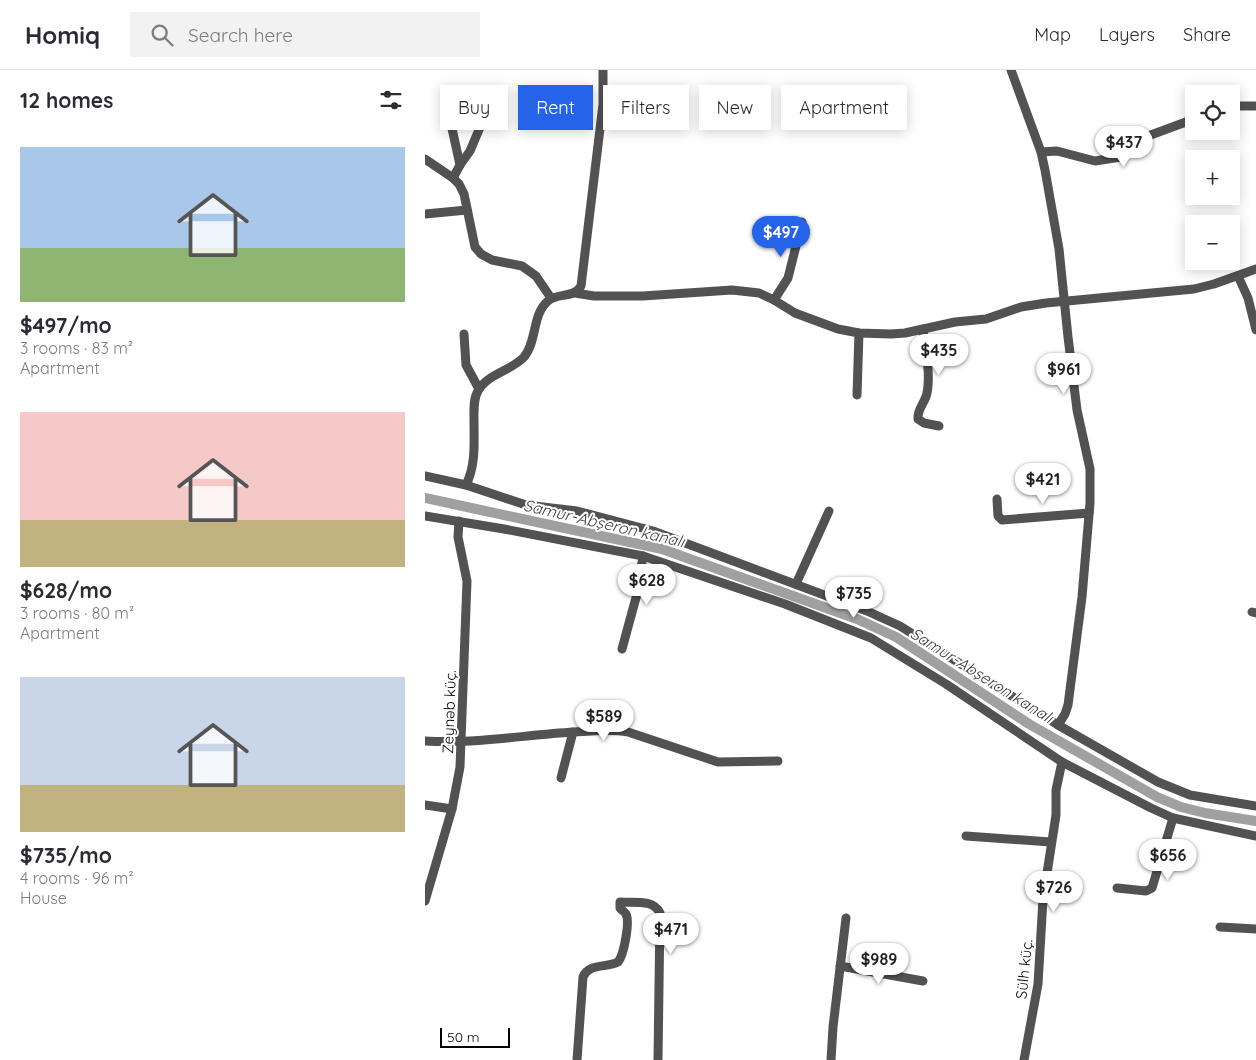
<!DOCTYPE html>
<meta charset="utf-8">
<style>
body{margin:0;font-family:Quicksand,sans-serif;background:#f2f2f3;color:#2b2b33;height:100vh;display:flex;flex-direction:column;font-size:19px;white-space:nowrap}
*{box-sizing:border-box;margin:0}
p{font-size:16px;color:#7c7c81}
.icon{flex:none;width:28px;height:28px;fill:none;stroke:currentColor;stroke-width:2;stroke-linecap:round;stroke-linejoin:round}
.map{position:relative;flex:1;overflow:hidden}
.panel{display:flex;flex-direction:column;background:#fff;width:425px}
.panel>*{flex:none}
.hud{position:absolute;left:15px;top:15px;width:475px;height:45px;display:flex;gap:10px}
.fabs{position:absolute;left:760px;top:15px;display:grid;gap:10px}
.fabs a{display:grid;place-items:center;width:55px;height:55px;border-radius:0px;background:#fff;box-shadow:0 2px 12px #0003;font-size:25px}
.scale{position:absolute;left:15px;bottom:12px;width:70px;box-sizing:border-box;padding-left:5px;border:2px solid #000;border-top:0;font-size:14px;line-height:18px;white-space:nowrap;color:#000;-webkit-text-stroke:4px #fff;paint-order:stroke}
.price{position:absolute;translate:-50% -42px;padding:0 11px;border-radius:18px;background:#fff;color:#222;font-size:16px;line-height:32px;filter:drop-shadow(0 1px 2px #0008)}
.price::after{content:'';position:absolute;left:50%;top:30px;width:15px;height:11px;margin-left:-8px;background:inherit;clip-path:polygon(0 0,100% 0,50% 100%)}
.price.active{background:#2563eb;color:#fff}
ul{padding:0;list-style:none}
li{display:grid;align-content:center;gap:10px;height:265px;padding:0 20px}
li span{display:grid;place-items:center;height:155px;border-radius:0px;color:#555}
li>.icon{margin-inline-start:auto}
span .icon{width:90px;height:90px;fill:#fffc;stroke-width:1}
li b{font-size:21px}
h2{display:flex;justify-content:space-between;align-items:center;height:60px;padding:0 20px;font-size:21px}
.tag{padding:0 18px;border-radius:0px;background:#fff;box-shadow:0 2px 12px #0003;font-size:18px;line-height:45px}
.tag.active{background:#2563eb;color:#fff}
header{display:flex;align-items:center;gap:30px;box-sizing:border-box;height:70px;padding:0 25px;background:#fff;border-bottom:1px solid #e1e1e2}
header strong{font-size:24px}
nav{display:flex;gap:28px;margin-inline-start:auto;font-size:18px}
.search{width:350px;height:45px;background:#f2f2f3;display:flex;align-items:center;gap:12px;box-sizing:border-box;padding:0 18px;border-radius:0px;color:#7c7c81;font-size:19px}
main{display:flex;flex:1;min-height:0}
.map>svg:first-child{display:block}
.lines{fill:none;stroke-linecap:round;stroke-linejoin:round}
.canal{stroke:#a0a0a0;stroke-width:10}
.minor{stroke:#525252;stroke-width:9}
.labels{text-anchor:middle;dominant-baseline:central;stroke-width:4;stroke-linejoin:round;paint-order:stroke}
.street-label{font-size:15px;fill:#000;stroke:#fff}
.water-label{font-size:16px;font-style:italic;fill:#414141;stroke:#fff}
</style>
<header>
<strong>Homiq</strong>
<div class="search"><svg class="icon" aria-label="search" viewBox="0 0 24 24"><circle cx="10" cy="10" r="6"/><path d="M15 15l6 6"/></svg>Search here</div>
<nav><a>Map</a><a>Layers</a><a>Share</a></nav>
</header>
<main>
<section class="panel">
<h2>12 homes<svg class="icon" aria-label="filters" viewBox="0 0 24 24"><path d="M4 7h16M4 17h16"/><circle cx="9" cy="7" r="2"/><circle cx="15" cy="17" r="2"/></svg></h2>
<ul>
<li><span style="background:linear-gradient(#a9c7e8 65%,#8fb573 0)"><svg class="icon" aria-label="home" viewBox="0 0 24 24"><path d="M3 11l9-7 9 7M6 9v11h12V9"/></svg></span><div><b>$497/mo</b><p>3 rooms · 83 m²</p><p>Apartment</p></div></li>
<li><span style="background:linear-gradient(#f6c9c9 70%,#c2b280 0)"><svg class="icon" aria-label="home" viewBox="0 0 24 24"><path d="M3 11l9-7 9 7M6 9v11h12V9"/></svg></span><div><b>$628/mo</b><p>3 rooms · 80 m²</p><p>Apartment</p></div></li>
<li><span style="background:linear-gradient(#c9d6e8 70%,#c2b280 0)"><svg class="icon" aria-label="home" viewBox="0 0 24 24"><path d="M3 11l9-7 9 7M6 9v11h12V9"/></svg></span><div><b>$735/mo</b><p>4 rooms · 96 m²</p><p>House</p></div></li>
</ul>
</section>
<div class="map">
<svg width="831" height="990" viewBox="0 0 831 990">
<rect width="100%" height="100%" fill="#fff"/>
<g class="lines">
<!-- canal -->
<path class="canal" d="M0,428L237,479L432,549L471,567L604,654L732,727L756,737L780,743L831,751"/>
<!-- minor -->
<g class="minor">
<path d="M586,0L616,82L620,100L634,179L643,267L652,340L665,399V433L657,527L643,635L640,644L633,655"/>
<path d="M21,31L35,95L28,108"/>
<path d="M806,36H831"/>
<path d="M616,82L632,81L670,91L696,87L710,80L723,66L769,49"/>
<path d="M0,89L28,108L34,114L39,124L50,177L56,184L67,190L97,196L111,206L126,228"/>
<path d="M35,95L45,81L56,55"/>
<path d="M0,144L42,140"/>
<path d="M813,206L823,228L831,260"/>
<path d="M150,223L169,226H218L307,220L334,223L349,230L370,243L413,259L434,263L466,264L480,263L530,252L561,249L596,237L621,233L769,219L789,214L831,199"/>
<path d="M349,230L363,208L377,152"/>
<path d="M498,259C500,280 506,303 502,323C500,333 492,339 493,349L499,353L514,356"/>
<path d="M39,264L41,295L54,319"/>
<path d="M432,325L434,263"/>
<path d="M0,406L41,415L101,435L152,441L228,461L442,541L475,556L633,655L733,712L765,725L831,736"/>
<path d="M41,415C51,395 49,373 49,351C49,341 48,329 53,321C62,304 86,301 99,287C112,272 107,244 123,231C133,222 148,229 156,216L178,34V0"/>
<path d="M572,429L573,446L577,450L664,443"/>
<path d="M0,446L79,459L218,486L360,534L446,568L521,614L637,692L726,738L748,748L831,766"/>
<path d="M371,514L404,441"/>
<path d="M827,542L831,543"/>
<path d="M197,579L212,524L218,486"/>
<path d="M0,671C50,674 99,665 149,662C167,661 185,659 203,662L293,692L353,691"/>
<path d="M136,708L148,662"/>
<path d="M0,735L27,739"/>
<path d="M541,766L626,772"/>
<path d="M692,818L721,821L727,818L748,748"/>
<path d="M0,831L27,739L35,697L42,511L33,467L34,451"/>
<path d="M795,857L831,859"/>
<path d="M415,896L498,911"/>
<path d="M152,990L158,907C164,893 181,898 193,892C199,885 205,852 201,844C199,841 196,840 195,838V832C210,833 228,829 235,843L233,990"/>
<path d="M406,990L408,957L421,848"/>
<path d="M599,990L613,914L618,829L631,745V720L637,692"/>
</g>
</g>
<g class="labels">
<!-- street labels -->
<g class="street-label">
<text transform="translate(24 642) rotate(-88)">Zeynəb küç.</text>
<text transform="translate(599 899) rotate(-84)">Sülh küç.</text>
</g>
<!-- water labels -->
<g class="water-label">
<text transform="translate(179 453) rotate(13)">Samur-Abşeron kanalı</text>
<text transform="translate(557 605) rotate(32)">Samur-Abşeron kanalı</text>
</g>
</g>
</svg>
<div class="fabs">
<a><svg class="icon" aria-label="locate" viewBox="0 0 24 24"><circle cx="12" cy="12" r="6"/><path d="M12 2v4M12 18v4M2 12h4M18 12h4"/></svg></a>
<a>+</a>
<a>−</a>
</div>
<div class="scale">50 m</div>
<b class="price" style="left:699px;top:98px">$437</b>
<b class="price active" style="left:356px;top:188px">$497</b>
<b class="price" style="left:514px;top:306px">$435</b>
<b class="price" style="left:639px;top:325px">$961</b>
<b class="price" style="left:618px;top:435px">$421</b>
<b class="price" style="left:222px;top:536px">$628</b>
<b class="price" style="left:429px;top:549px">$735</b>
<b class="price" style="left:179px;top:672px">$589</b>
<b class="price" style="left:743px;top:811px">$656</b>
<b class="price" style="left:629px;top:843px">$726</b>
<b class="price" style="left:246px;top:885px">$471</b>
<b class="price" style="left:454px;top:915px">$989</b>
<div class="hud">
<a class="tag">Buy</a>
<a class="tag active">Rent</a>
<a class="tag">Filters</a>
<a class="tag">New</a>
<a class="tag">Apartment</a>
</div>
</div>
</main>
